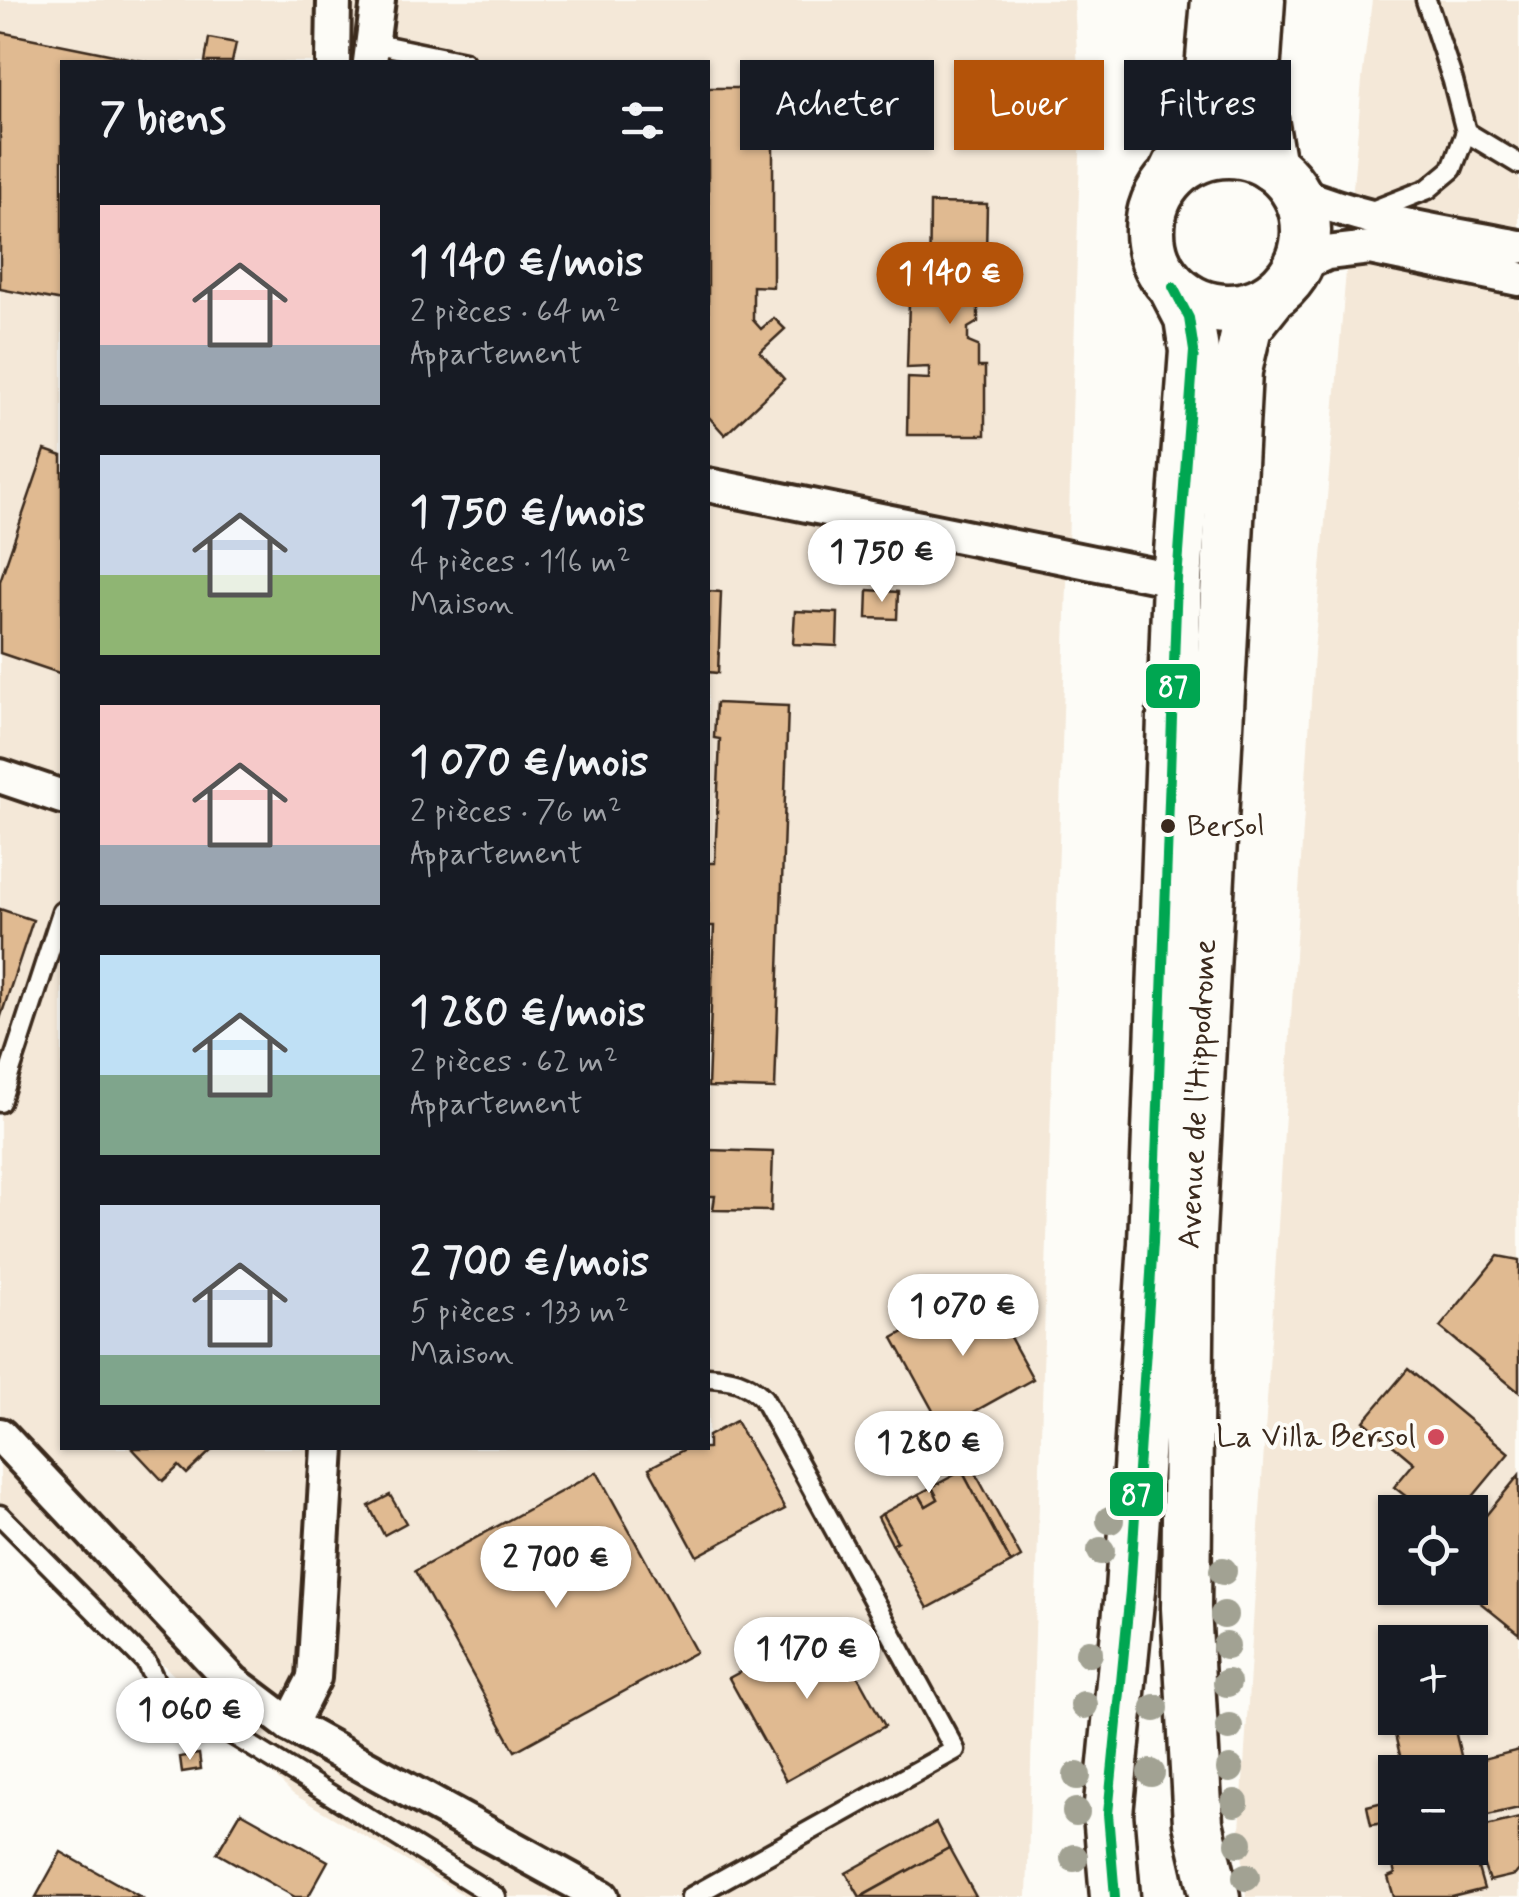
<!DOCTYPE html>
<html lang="fr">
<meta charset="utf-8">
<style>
body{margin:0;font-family:Mynerve,sans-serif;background:#242831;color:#f1f3f6;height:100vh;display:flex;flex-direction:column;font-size:38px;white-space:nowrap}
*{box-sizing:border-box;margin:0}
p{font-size:32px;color:#9ea1a6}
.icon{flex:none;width:55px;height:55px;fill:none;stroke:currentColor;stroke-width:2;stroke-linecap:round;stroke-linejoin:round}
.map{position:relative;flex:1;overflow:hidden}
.panel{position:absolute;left:60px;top:60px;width:650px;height:1390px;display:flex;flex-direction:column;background:#171b24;border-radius:0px;box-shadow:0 2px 8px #0004}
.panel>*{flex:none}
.banner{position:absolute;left:740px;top:60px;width:628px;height:90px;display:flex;gap:20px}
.controls{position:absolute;left:1378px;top:1495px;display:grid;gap:20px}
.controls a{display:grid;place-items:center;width:110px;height:110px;border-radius:0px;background:#171b24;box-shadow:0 2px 8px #0004;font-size:50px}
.price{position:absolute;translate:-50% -85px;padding:0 22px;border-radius:35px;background:#fff;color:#222;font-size:32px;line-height:65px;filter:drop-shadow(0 2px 5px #0008)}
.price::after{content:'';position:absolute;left:50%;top:60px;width:30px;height:22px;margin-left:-15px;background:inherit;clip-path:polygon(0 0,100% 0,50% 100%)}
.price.active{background:#b45309;color:#fff}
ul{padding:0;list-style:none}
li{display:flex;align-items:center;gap:30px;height:250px;padding:0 40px}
li span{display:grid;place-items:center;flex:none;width:280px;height:200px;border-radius:0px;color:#555}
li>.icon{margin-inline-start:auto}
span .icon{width:120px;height:120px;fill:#fffc;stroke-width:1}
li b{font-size:42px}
h2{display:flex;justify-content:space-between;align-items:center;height:120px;padding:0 40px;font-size:42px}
.tag{padding:0 35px;border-radius:0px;background:#171b24;box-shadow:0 2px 8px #0004;font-size:35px;line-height:90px}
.tag.active{background:#b45309;color:#fff}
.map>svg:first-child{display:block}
.built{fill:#f4e8d8;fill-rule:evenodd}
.building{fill:#e0ba91;stroke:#3b2a1e;stroke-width:2.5}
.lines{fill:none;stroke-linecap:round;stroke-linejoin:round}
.lane-casing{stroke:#3b2a1e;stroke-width:25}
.street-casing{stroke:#3b2a1e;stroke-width:40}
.secondary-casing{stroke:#3b2a1e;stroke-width:55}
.lane{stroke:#fdfcf7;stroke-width:18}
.street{stroke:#fdfcf7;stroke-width:32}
.secondary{stroke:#fdfcf7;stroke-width:48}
.bus-1-casing{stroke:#fdfcf7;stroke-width:18}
.bus-1{stroke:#00a651;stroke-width:10}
.tree{fill:#a2a293}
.bus-dot{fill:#3b2a1e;stroke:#fdfcf7;stroke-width:4}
.poi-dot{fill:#d1495b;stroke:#fdfcf7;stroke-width:4}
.labels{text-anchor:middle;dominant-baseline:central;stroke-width:8;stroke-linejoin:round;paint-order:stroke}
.bus-label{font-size:30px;fill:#3b2a1e;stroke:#fdfcf7;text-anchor:start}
.street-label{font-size:32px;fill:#3b2a1e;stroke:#fdfcf7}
.poi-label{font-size:32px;fill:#3b2a1e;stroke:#fdfcf7;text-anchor:end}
.line-badge{stroke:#fdfcf7;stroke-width:4}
.badge-label{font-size:28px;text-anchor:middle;font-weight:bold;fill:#fff}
</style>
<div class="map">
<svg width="1519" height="1897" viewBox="0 0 1519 1897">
<rect width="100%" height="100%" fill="#fdfcf7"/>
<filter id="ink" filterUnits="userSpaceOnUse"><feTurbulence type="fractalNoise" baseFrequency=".01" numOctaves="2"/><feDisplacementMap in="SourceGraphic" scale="20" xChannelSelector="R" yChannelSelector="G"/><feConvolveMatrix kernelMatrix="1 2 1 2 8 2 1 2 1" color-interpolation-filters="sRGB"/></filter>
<g filter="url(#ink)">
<!-- built -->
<g class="built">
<path d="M0,0H1074L1081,122L1027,1897H467L293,1794L0,1502ZM62,62H708V1448H62Z"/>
<path d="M1372,0H1519V1897H1246L1240,1830L1314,653L1362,80ZM1395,1512H1470V1588H1395ZM1395,1642H1470V1718H1395ZM1395,1772H1470V1848H1395Z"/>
</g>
<!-- building -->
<g class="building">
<path d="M0,32L148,62H62V301L0,289Z"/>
<path d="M209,38L236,43L232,62H205Z"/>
<path d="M708,88H773V287L753,286V320L761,329L774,318L785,329L760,352L784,379L725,435L708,416Z"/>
<path d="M930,203L987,204L985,303H978V322L968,328V342L978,346V367H985V435H907L908,378L929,379V367L907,368L909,302L929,303Z"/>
<path d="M45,450L62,456V674L0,653V581Z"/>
<path d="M868,590L898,592L897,619L867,618Z"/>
<path d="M708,591L721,592L718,673L708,672Z"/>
<path d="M795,611L838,613L837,646L793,644Z"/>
<path d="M716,703L788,706L775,1089L708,1087L714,926H708V863H715L720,739L714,738Z"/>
<path d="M0,909L33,920L0,1019Z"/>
<path d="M708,1150L773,1152L771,1211L713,1210L715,1196H708Z"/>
<path d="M1498,1256L1519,1260V1392L1440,1327Z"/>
<path d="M983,1288L1033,1379L943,1429L893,1338Z"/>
<path d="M1408,1369L1509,1453L1460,1512H1426L1394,1487L1414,1463L1364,1421Z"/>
<path d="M736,1421L785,1509L697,1556L649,1468L687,1448H708V1436Z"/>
<path d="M132,1448H214L187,1474L179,1466L163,1481Z"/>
<path d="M971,1465L1021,1557L1011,1563L962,1471Z"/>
<path d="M962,1471L1011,1563L928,1608L892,1544L897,1541L882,1514L919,1494L926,1506L938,1499L932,1487Z"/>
<path d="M597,1472L696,1652L515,1751L415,1571Z"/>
<path d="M1519,1475V1634L1462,1588H1470V1535Z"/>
<path d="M932,1487L938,1499L926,1506L919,1494Z"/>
<path d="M390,1495L406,1523L384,1535L369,1506Z"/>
<path d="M882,1514L897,1541L892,1544L878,1517Z"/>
<path d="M829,1624L885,1726L786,1781L729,1678Z"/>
<path d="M1395,1690V1718H1452L1463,1764L1519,1750V1808L1470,1819V1772H1404L1385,1693Z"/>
<path d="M199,1754L201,1769L182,1772L180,1757Z"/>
<path d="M1395,1799V1848H1470V1833L1471,1838L1479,1837L1478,1828L1519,1818V1870L1515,1875L1489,1881L1484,1866L1478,1868L1484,1889L1452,1897H1394L1388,1877L1395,1874L1383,1823L1371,1825L1367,1806Z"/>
<path d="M241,1812L328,1861L308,1897H295L217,1853Z"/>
<path d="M936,1823L949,1848L860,1897L846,1873Z"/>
<path d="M949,1848L976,1897H861Z"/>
<path d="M61,1852L141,1897H36Z"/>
</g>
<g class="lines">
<defs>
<g id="lane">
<path d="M372,43L464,62"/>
<path d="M1466,132L1519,164"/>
<path d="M1367,213L1428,189L1452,169L1466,132L1453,81L1426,0"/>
<path d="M0,1102L62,912"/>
<path d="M0,1515L146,1662L169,1711L206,1718L496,1897"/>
<path d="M691,1897L955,1750L763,1398C745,1381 731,1378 708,1377"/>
</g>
<g id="street">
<path d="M333,62L334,0"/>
<path d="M370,62L378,0"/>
<path d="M1295,192C1366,222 1443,232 1519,247"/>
<path d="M1298,266L1327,253L1370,248L1519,279"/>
<path d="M708,485L1177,580"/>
<path d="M0,776L62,797"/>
<path d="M0,1435L233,1682L290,1725L602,1897"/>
<path d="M290,1725L314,1678L328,1448"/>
</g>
<g id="secondary">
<path d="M1260,0L1255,74L1271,166"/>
<circle cx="1228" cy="231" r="78"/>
<path d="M1174,173L1207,105L1216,0"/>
<path d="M1115,1897L1108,1814L1130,1591L1153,1243L1177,580L1194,351L1189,318L1173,287"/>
<path d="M1215,1897L1198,1823L1186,1608L1190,1252L1237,371L1247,327L1270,298"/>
</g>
</defs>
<!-- lane casing -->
<use href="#lane" class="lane-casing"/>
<!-- street casing -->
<use href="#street" class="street-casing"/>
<!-- secondary casing -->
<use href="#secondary" class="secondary-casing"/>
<!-- lane -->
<use href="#lane" class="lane"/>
<!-- street -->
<use href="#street" class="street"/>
<!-- secondary -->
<use href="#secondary" class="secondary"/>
<defs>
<path id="bus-1" d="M1115,1897L1108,1814L1130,1591L1153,1243L1177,580L1194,351L1189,318L1173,287"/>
</defs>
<!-- bus-1 casing -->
<use href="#bus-1" class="bus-1-casing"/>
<!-- bus-1 -->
<use href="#bus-1" class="bus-1"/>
</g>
<!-- trees -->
<g class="tree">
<circle cx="1110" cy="1520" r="14"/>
<circle cx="1101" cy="1551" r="14"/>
<circle cx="1223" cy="1571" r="14"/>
<circle cx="1224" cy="1615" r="14"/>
<circle cx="1226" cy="1646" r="14"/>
<circle cx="1089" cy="1653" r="14"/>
<circle cx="1227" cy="1683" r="14"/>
<circle cx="1084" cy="1705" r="14"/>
<circle cx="1155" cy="1708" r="14"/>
<circle cx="1229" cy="1727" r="14"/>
<circle cx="1230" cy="1769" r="14"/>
<circle cx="1151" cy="1773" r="14"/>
<circle cx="1077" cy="1776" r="14"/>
<circle cx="1235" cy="1803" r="14"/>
<circle cx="1076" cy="1812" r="14"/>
<circle cx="1239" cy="1843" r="14"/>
<circle cx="1074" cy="1858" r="14"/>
<circle cx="1246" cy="1877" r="14"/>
</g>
</g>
<!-- markers -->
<circle class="bus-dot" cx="1168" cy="826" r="9"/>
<circle class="poi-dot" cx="1436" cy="1437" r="10"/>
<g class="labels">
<!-- bus labels -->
<g class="bus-label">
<text x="1187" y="826">Bersol</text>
</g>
<!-- street labels -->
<g class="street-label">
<text transform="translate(1198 1094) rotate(-87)">Avenue de l'Hippodrome</text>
</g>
<!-- poi labels -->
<g class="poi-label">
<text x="1416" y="1437">La Villa Bersol</text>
</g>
</g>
<g class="line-badge">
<rect x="1144" y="662" width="58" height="48" rx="10" fill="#00a651"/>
<rect x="1108" y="1470" width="57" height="48" rx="10" fill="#00a651"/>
</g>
<g class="badge-label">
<text x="1173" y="696">87</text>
<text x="1136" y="1504">87</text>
</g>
</svg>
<div class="controls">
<a><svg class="icon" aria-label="locate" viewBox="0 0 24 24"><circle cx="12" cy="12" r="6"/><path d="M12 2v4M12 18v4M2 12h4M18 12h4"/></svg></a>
<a>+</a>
<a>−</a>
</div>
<b class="price active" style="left:950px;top:327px">1 140 €</b>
<b class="price" style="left:882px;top:605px">1 750 €</b>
<b class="price" style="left:963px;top:1359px">1 070 €</b>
<b class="price" style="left:929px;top:1496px">1 280 €</b>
<b class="price" style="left:556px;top:1611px">2 700 €</b>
<b class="price" style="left:807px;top:1702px">1 170 €</b>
<b class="price" style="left:190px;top:1763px">1 060 €</b>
<div class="banner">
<a class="tag">Acheter</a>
<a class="tag active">Louer</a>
<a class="tag">Filtres</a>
</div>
<section class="panel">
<h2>7 biens<svg class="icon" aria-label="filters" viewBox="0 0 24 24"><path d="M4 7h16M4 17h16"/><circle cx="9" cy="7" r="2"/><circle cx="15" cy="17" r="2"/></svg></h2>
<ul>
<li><span style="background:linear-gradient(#f6c9c9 70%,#9aa5b1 0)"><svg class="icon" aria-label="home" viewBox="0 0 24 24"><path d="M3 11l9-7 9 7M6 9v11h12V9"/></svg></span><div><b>1 140 €/mois</b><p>2 pièces · 64 m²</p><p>Appartement</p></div></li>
<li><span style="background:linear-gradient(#c9d6e8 60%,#8fb573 0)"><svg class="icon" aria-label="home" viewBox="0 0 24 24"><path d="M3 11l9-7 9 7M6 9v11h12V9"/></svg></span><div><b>1 750 €/mois</b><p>4 pièces · 116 m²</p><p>Maison</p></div></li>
<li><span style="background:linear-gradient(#f6c9c9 70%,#9aa5b1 0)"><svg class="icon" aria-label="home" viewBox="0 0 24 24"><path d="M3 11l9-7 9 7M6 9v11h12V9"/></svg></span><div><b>1 070 €/mois</b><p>2 pièces · 76 m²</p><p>Appartement</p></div></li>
<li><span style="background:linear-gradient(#bfe0f5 60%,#7fa58c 0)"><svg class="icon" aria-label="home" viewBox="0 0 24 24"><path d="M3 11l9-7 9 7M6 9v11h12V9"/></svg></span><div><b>1 280 €/mois</b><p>2 pièces · 62 m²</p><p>Appartement</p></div></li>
<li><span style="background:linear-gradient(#c9d6e8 75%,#7fa58c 0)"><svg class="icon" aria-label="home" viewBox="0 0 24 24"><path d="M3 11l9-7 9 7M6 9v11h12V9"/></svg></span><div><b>2 700 €/mois</b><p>5 pièces · 133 m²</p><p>Maison</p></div></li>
</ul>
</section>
</div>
